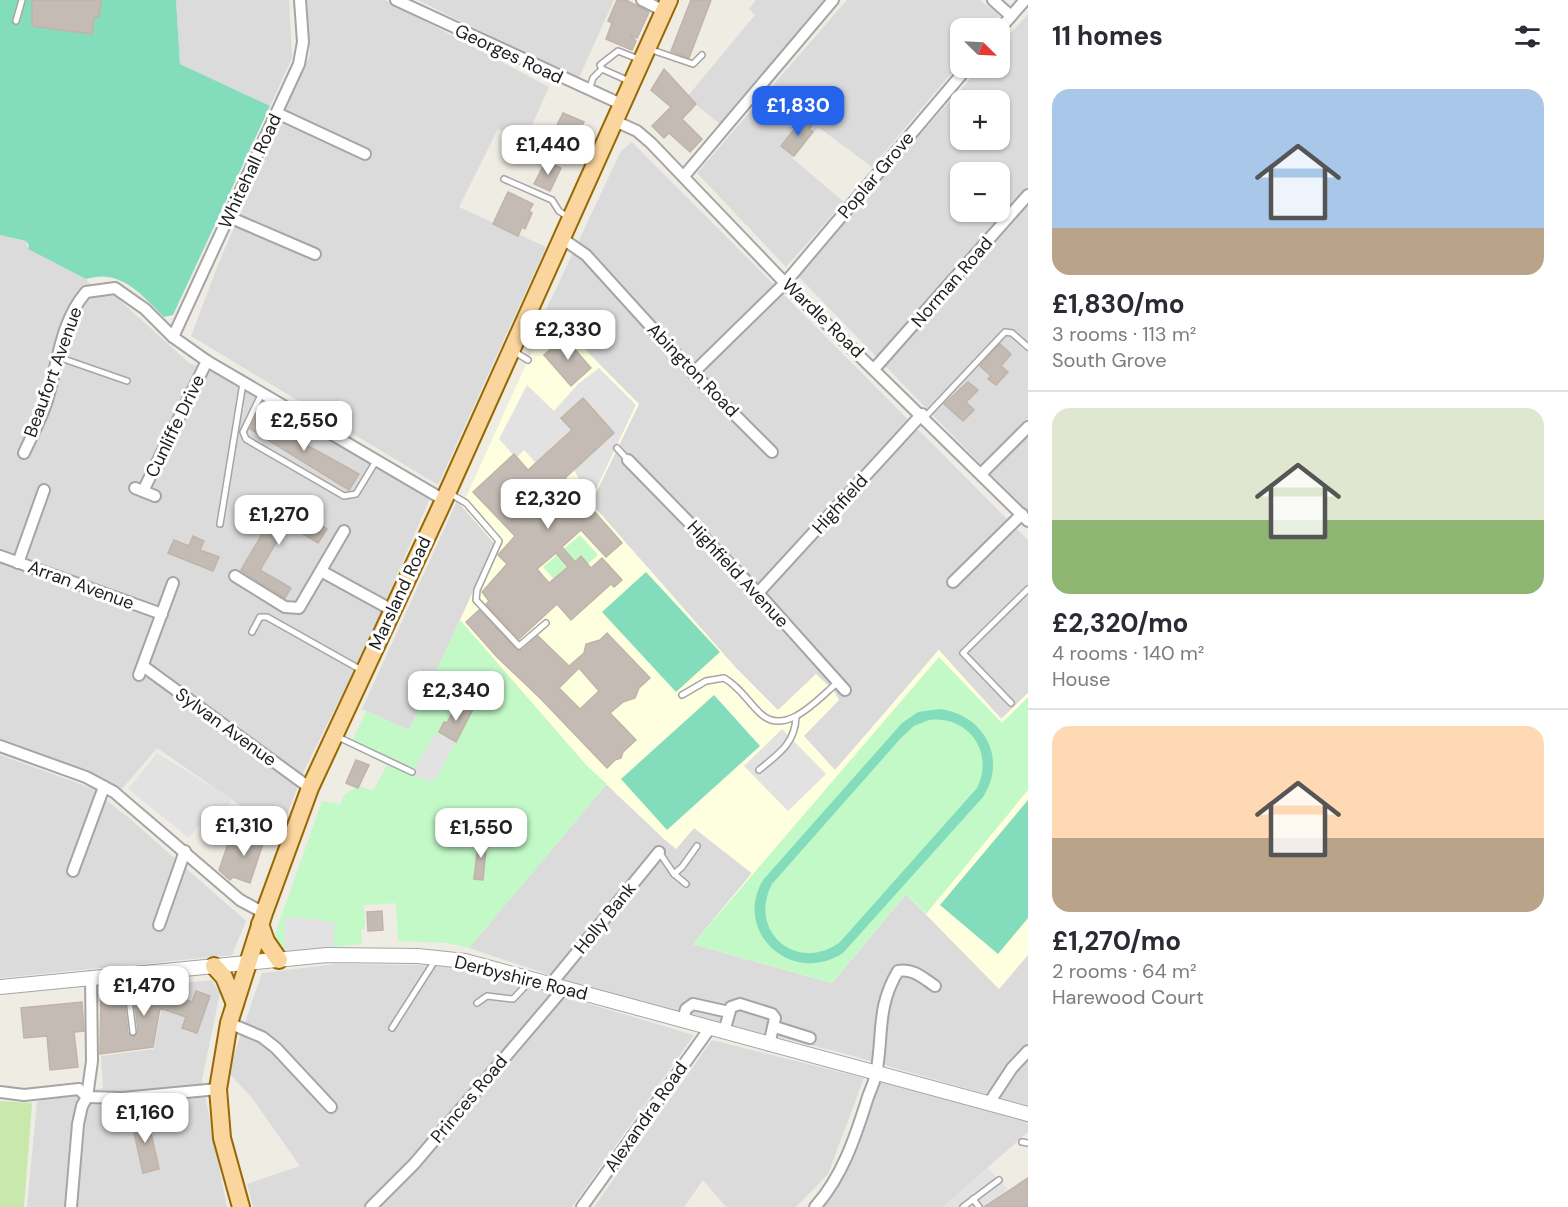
<!DOCTYPE html>
<meta charset="utf-8">
<style>
body{margin:0;font-family:"DM Sans",sans-serif;background:#f7f7f7;color:#2b2b33;height:100vh;display:flex;flex-direction:column;font-size:22px;white-space:nowrap}
*{box-sizing:border-box;margin:0}
p{font-size:20px;color:#7c7c81}
.icon{flex:none;width:33px;height:33px;fill:none;stroke:currentColor;stroke-width:2;stroke-linecap:round;stroke-linejoin:round}
.map{position:relative;flex:1;overflow:hidden}
.drawer{display:flex;flex-direction:column;background:#fff;width:540px}
.drawer>*{flex:none}
.needle{width:39px;rotate:114deg}
.controls{position:absolute;left:950px;top:18px;display:grid;gap:12px}
.controls a{display:grid;place-items:center;width:60px;height:60px;border-radius:12px;background:#fff;box-shadow:0 2px 4px #0004;font-size:30px}
.price{position:absolute;translate:-50% -51px;padding:0 14px;border-radius:12px;background:#fff;color:#222;font-size:20px;line-height:39px;filter:drop-shadow(0 2px 3px #0008)}
.price::after{content:'';position:absolute;left:50%;top:36px;width:18px;height:14px;margin-left:-9px;background:inherit;clip-path:polygon(0 0,100% 0,50% 100%)}
.price.active{background:#2563eb;color:#fff}
ul{padding:0;list-style:none}
li{display:grid;align-content:center;gap:12px;height:318px;padding:0 24px}
li+li{border-top:2px solid #e1e1e2}
li span{display:grid;place-items:center;height:186px;border-radius:18px;color:#555}
li>.icon{margin-inline-start:auto}
span .icon{width:108px;height:108px;fill:#fffc;stroke-width:1}
li b{font-size:26px}
h2{display:flex;justify-content:space-between;align-items:center;height:72px;padding:0 24px;font-size:26px}
main{display:flex;flex:1;min-height:0}
.map>svg:first-child{display:block}
.residential{fill:#dcdbdb;fill-rule:evenodd}
.education{fill:#feffde}
.grass{fill:#c8e9ab}
.park{fill:#c2f9c7}
.pitch{fill:#83ddbc;fill-rule:evenodd}
.parking{fill:#e2e2e2}
.building{fill:#c4bcb4;stroke:#c1b3a7;stroke-width:1.5;fill-rule:evenodd}
.lines{fill:none;stroke-linecap:round;stroke-linejoin:round}
.service-casing{stroke:#a5a5a5;stroke-width:8}
.minor-casing{stroke:#a5a5a5;stroke-width:14}
.tertiary-casing{stroke:#a5a5a5;stroke-width:16}
.primary-casing{stroke:#976902;stroke-width:20}
.service{stroke:#fff;stroke-width:5}
.minor{stroke:#fff;stroke-width:10}
.tertiary{stroke:#fff;stroke-width:14}
.primary{stroke:#fbd59e;stroke-width:16}
.labels{text-anchor:middle;dominant-baseline:central;stroke-width:6;stroke-linejoin:round;paint-order:stroke}
.street-label{font-size:18px;fill:#1e1e1e;stroke:#fff}
</style>
<main>
<div class="map">
<svg width="1028" height="1207" viewBox="0 0 1028 1207">
<rect width="100%" height="100%" fill="#efece4"/>
<!-- residential -->
<g class="residential">
<path d="M176,0H289L292,58L270,106L180,64Z"/>
<path d="M307,0H385L549,87L525,141L498,129L459,207L546,247L438,485L191,336L219,262L310,55Z"/>
<path d="M418,0H614L578,80Z"/>
<path d="M756,0H824L721,125L687,97L755,15L749,9Z"/>
<path d="M847,0H980L1000,16L989,28H960V63L872,167L818,127L792,158L844,202L786,267L697,173Z"/>
<path d="M1028,14V513L795,273L980,68H999V46ZM960,100H999V140H960ZM960,172H999V212H960Z"/>
<path d="M632,142L1028,540V693L1002,719L938,650L836,771L803,736L839,700L816,674L778,711L736,668L591,503L638,404L554,316L545,312L621,151Z"/>
<path d="M0,235L26,241L28,249L86,279L97,294L115,296L189,363L229,377L430,498L370,638L303,773L280,833L157,748L122,789L61,762L0,740Z"/>
<path d="M457,501L495,544L409,730L362,709Z"/>
<path d="M0,755L91,788L130,819L246,921L232,955L0,978Z"/>
<path d="M607,784L676,849L694,828L752,874L694,944L832,983L906,894L999,989L1028,955V1106L835,1051L618,998L469,948Z"/>
<path d="M336,964L425,965L471,969L694,1035L572,1207H253L247,1184L300,1166L252,1098L228,1072L262,973Z"/>
<path d="M212,980L220,993L202,1080L227,1207H27L37,1101L103,1088L101,1056L154,1049L166,985Z"/>
<path d="M712,1040L864,1078L828,1174L796,1207H726L703,1180L684,1207H594Z"/>
<path d="M880,1079L1028,1121V1132L943,1207H819Z"/>
</g>
<!-- education -->
<path class="education" d="M549,314L639,404L591,503L736,668L778,710L816,674L834,691L839,700L804,736L835,770L939,650L1001,719L1028,693V955L999,989L906,894L832,983L693,944L752,873L694,828L676,849L664,839L587,766L460,620L495,544L462,506Z"/>
<!-- grass -->
<path class="grass" d="M0,1101L32,1103L24,1207H0Z"/>
<!-- park -->
<g class="park">
<path d="M530,477L550,500L527,519L511,501Z"/>
<path d="M580,535L598,555L561,587L543,567Z"/>
<path d="M460,620L587,766L607,784L469,948L447,943L398,941L396,903L364,905L365,929H361L362,944L284,952L279,947L275,934L322,801L340,804L345,794L359,786L373,791L387,765L350,746L366,711L409,730Z"/>
<path d="M939,657L1002,723L1028,697V790L926,914L906,894L832,983L693,944Z"/>
</g>
<!-- pitch -->
<g class="pitch">
<path d="M0,0H176L180,64L270,106L173,315L164,317C141,294 120,268 86,279L28,249L29,245L26,241L0,235Z"/>
<path d="M646,572L720,652L676,692L602,612Z"/>
<path d="M714,695L760,746L667,830L621,779Z"/>
<path d="M940,709C984,715 1008,758 983,797L843,953C793,986 732,933 763,880L902,723L918,712ZM929,720C968,715 995,752 977,788L840,942C797,974 747,931 772,884L901,738L914,726Z"/>
<path d="M1028,800V918L998,954L940,905Z"/>
</g>
<!-- parking -->
<g class="parking">
<path d="M599,368L636,405L591,500L574,470L614,433L583,399L562,418L572,430L536,463L524,450L516,458L499,439L527,385L554,411L578,384Z"/>
<path d="M782,729L826,774L788,811L744,766Z"/>
<path d="M435,733L456,742L438,775L431,782L411,774Z"/>
<path d="M157,753L232,799L211,833L198,826L189,838L128,789Z"/>
<path d="M285,916L335,922L333,947L284,952Z"/>
<path d="M987,1168L1008,1189L984,1207H943Z"/>
</g>
<!-- building -->
<g class="building">
<path d="M32,0H101L99,17H94L92,34L32,26Z"/>
<path d="M617,0H626L649,12L637,38L630,35L636,41L632,50L606,39L612,23L608,21Z"/>
<path d="M691,0H711L689,58L671,51Z"/>
<path d="M664,69L696,104L682,119L702,139L690,152L669,133L664,138L652,126L671,107L651,90Z"/>
<path d="M563,113L584,122L574,144L553,134Z"/>
<path d="M803,118L812,125L809,129L813,132L794,156L781,146Z"/>
<path d="M546,161L561,168L550,191L534,184Z"/>
<path d="M508,192L533,204L529,211L532,213L525,229L522,227L518,236L493,224Z"/>
<path d="M564,337L591,368L571,386L544,355Z"/>
<path d="M1000,344L1011,354L1001,366L1008,372L996,385L988,379L991,376L980,366Z"/>
<path d="M968,382L978,390L966,402L974,410L963,421L944,404Z"/>
<path d="M583,398L614,433L565,478L622,543L606,557L581,530L562,547L575,562L581,556L591,568L602,558L622,580L614,587L611,584L571,620L557,604L519,639L486,604L489,601L482,592L507,564L498,555L515,536L473,492L514,454L528,470L572,430L561,418ZM534,481L550,500L527,519L511,501ZM556,553L568,567L549,583L537,569Z"/>
<path d="M258,413L296,435L294,438L359,474L349,490L250,429Z"/>
<path d="M278,507L292,515L295,510L327,529L318,543L287,524L260,570L291,588L285,598L241,570Z"/>
<path d="M193,536L204,541L200,550L219,557L213,571L168,553L174,540L189,546Z"/>
<path d="M479,610L517,650H522L538,636L569,666L584,653L586,644L600,640L607,633L650,678L639,688L635,698L623,702L610,713L636,740L623,752L621,758L615,760L607,768L540,698L497,657L466,622ZM579,668L599,691L580,709L559,688Z"/>
<path d="M458,702L473,709L456,742L439,732L444,722L447,723Z"/>
<path d="M356,760L369,765L358,788L346,783Z"/>
<path d="M254,827L267,831L250,883L233,877L230,880L219,870L228,844L250,852L244,835L245,831Z"/>
<path d="M479,837L487,838L483,880L474,879Z"/>
<path d="M382,911L383,930L368,931L367,912Z"/>
<path d="M164,985L163,992L192,1002L196,991L210,996L197,1033L182,1028L186,1017L160,1008L153,1047L100,1054L101,993L123,990L128,1033L134,1037L138,1031L133,989Z"/>
<path d="M82,1002L84,1031L74,1032L78,1067L50,1070L47,1036L24,1038L21,1008Z"/>
<path d="M147,1115L159,1169L143,1173L131,1119Z"/>
<path d="M1028,1178V1207H984Z"/>
</g>
<g class="lines">
<defs>
<g id="service">
<path d="M16,21L22,0"/>
<path d="M649,49L693,64L702,55"/>
<path d="M631,82L602,69L600,65L618,51L641,60"/>
<path d="M589,90L593,78L602,69"/>
<path d="M504,179L552,200L559,211L568,217"/>
<path d="M513,351L528,360"/>
<path d="M58,357L127,381"/>
<path d="M262,393L243,432L246,439L256,445L344,496L356,494L376,461"/>
<path d="M925,417L1005,332L1012,333L1028,347"/>
<path d="M617,448L628,460"/>
<path d="M449,493L466,503L499,541L477,590L476,600L519,646L546,623"/>
<path d="M220,524L243,383"/>
<path d="M252,632L260,617H267L363,671"/>
<path d="M682,695L706,681L724,678C740,687 748,702 761,714C786,737 819,698 837,683"/>
<path d="M1011,703L963,653L1028,589"/>
<path d="M338,737L412,772"/>
<path d="M759,770C778,754 795,744 796,717"/>
<path d="M659,852L674,874L686,884"/>
<path d="M674,874L682,867L697,846"/>
<path d="M126,975L133,1032"/>
<path d="M477,1003L487,996L513,999L531,980"/>
<path d="M392,1028L436,959"/>
<path d="M1022,1142L1028,1143"/>
<path d="M973,1199L979,1207"/>
<path d="M963,1207L999,1180"/>
</g>
<g id="minor">
<path d="M396,0L623,105"/>
<path d="M642,0L664,11"/>
<path d="M993,0L1011,16"/>
<path d="M999,30L1025,0"/>
<path d="M277,113L365,154"/>
<path d="M615,121L637,131L651,143L785,283L1028,521"/>
<path d="M684,176L833,0"/>
<path d="M229,217L315,254"/>
<path d="M563,239L586,255L693,373L772,452"/>
<path d="M173,337L299,64L303,42L300,0"/>
<path d="M875,368L1028,195"/>
<path d="M693,373L785,283L967,68"/>
<path d="M24,453C32,435 43,416 48,397C58,361 61,321 86,292L115,288L145,309L173,337L207,361L444,500"/>
<path d="M628,460L758,593L845,690"/>
<path d="M982,473L1028,427"/>
<path d="M135,488L155,496"/>
<path d="M143,491L207,361"/>
<path d="M0,556L162,614"/>
<path d="M18,563L44,490"/>
<path d="M321,571L392,610"/>
<path d="M235,576L285,607L299,608L344,531"/>
<path d="M953,582L1022,514"/>
<path d="M758,593L922,414"/>
<path d="M143,666L310,788"/>
<path d="M139,675L173,583"/>
<path d="M0,746L86,777L114,792L240,900L264,913"/>
<path d="M73,871L104,787"/>
<path d="M159,925L185,851"/>
<path d="M551,984L659,852"/>
<path d="M683,1020L686,1009L693,1004L729,1012"/>
<path d="M229,1023L262,1037L276,1048L331,1107"/>
<path d="M775,1027L810,1038"/>
<path d="M724,1032L731,1007L740,1004L772,1014L775,1018L769,1045"/>
<path d="M0,1092L24,1095L79,1089L87,1097"/>
<path d="M87,1097L122,1098L218,1089"/>
<path d="M989,1103L1012,1068L1028,1051"/>
<path d="M71,1207L78,1124L82,1106L87,1097L92,1061L91,977"/>
<path d="M371,1207L414,1164L564,988"/>
<path d="M582,1207L710,1028"/>
<path d="M815,1207C842,1177 855,1138 867,1100C870,1090 876,1080 877,1069C883,1032 877,1006 898,971C913,968 923,978 935,986"/>
</g>
<path id="tertiary" d="M0,987L327,955L418,956L465,961L1028,1114"/>
<g id="primary">
<path d="M260,924L266,941L279,960"/>
<path d="M214,966L224,977L235,1004"/>
<path d="M241,1207L222,1138L218,1089L229,1023L264,913L310,788L444,500L669,0"/>
</g>
</defs>
<!-- service casing -->
<use href="#service" class="service-casing"/>
<!-- minor casing -->
<use href="#minor" class="minor-casing"/>
<!-- tertiary casing -->
<use href="#tertiary" class="tertiary-casing"/>
<!-- primary casing -->
<use href="#primary" class="primary-casing"/>
<!-- service -->
<use href="#service" class="service"/>
<!-- minor -->
<use href="#minor" class="minor"/>
<!-- tertiary -->
<use href="#tertiary" class="tertiary"/>
<!-- primary -->
<use href="#primary" class="primary"/>
</g>
<g class="labels">
<!-- street labels -->
<g class="street-label">
<text transform="translate(509 54) rotate(25)">Georges Road</text>
<text transform="translate(250 171) rotate(-65)">Whitehall Road</text>
<text transform="translate(876 175) rotate(-50)">Poplar Grove</text>
<text transform="translate(952 282) rotate(-49)">Norman Road</text>
<text transform="translate(823 318) rotate(44)">Wardle Road</text>
<text transform="translate(693 370) rotate(46)">Abington Road</text>
<text transform="translate(53 372) rotate(-70)">Beaufort Avenue</text>
<text transform="translate(175 426) rotate(-64)">Cunliffe Drive</text>
<text transform="translate(840 504) rotate(-48)">Highfield</text>
<text transform="translate(738 574) rotate(47)">Highfield Avenue</text>
<text transform="translate(81 585) rotate(20)">Arran Avenue</text>
<text transform="translate(400 593) rotate(-65)">Marsland Road</text>
<text transform="translate(226 727) rotate(36)">Sylvan Avenue</text>
<text transform="translate(605 918) rotate(-51)">Holly Bank</text>
<text transform="translate(521 978) rotate(14)">Derbyshire Road</text>
<text transform="translate(469 1099) rotate(-50)">Princes Road</text>
<text transform="translate(646 1117) rotate(-55)">Alexandra Road</text>
</g>
</g>
</svg>
<div class="controls">
<a><svg class="needle" viewBox="-14 -14 28 28"><path d="M0-13l5 13h-10z" fill="#e53935"/><path d="M0 13l5-13h-10z" fill="#7c7c81"/></svg></a>
<a>+</a>
<a>−</a>
</div>
<b class="price active" style="left:798px;top:137px">£1,830</b>
<b class="price" style="left:548px;top:176px">£1,440</b>
<b class="price" style="left:568px;top:361px">£2,330</b>
<b class="price" style="left:304px;top:452px">£2,550</b>
<b class="price" style="left:548px;top:530px">£2,320</b>
<b class="price" style="left:279px;top:546px">£1,270</b>
<b class="price" style="left:456px;top:722px">£2,340</b>
<b class="price" style="left:244px;top:857px">£1,310</b>
<b class="price" style="left:481px;top:859px">£1,550</b>
<b class="price" style="left:144px;top:1017px">£1,470</b>
<b class="price" style="left:145px;top:1144px">£1,160</b>
</div>
<section class="drawer">
<h2>11 homes<svg class="icon" aria-label="filters" viewBox="0 0 24 24"><path d="M4 7h16M4 17h16"/><circle cx="9" cy="7" r="2"/><circle cx="15" cy="17" r="2"/></svg></h2>
<ul>
<li><span style="background:linear-gradient(#a9c7e8 75%,#b9a48a 0)"><svg class="icon" aria-label="home" viewBox="0 0 24 24"><path d="M3 11l9-7 9 7M6 9v11h12V9"/></svg></span><div><b>£1,830/mo</b><p>3 rooms · 113 m²</p><p>South Grove</p></div></li>
<li><span style="background:linear-gradient(#dfe7d0 60%,#8fb573 0)"><svg class="icon" aria-label="home" viewBox="0 0 24 24"><path d="M3 11l9-7 9 7M6 9v11h12V9"/></svg></span><div><b>£2,320/mo</b><p>4 rooms · 140 m²</p><p>House</p></div></li>
<li><span style="background:linear-gradient(#ffd9b3 60%,#b9a48a 0)"><svg class="icon" aria-label="home" viewBox="0 0 24 24"><path d="M3 11l9-7 9 7M6 9v11h12V9"/></svg></span><div><b>£1,270/mo</b><p>2 rooms · 64 m²</p><p>Harewood Court</p></div></li>
</ul>
</section>
</main>
